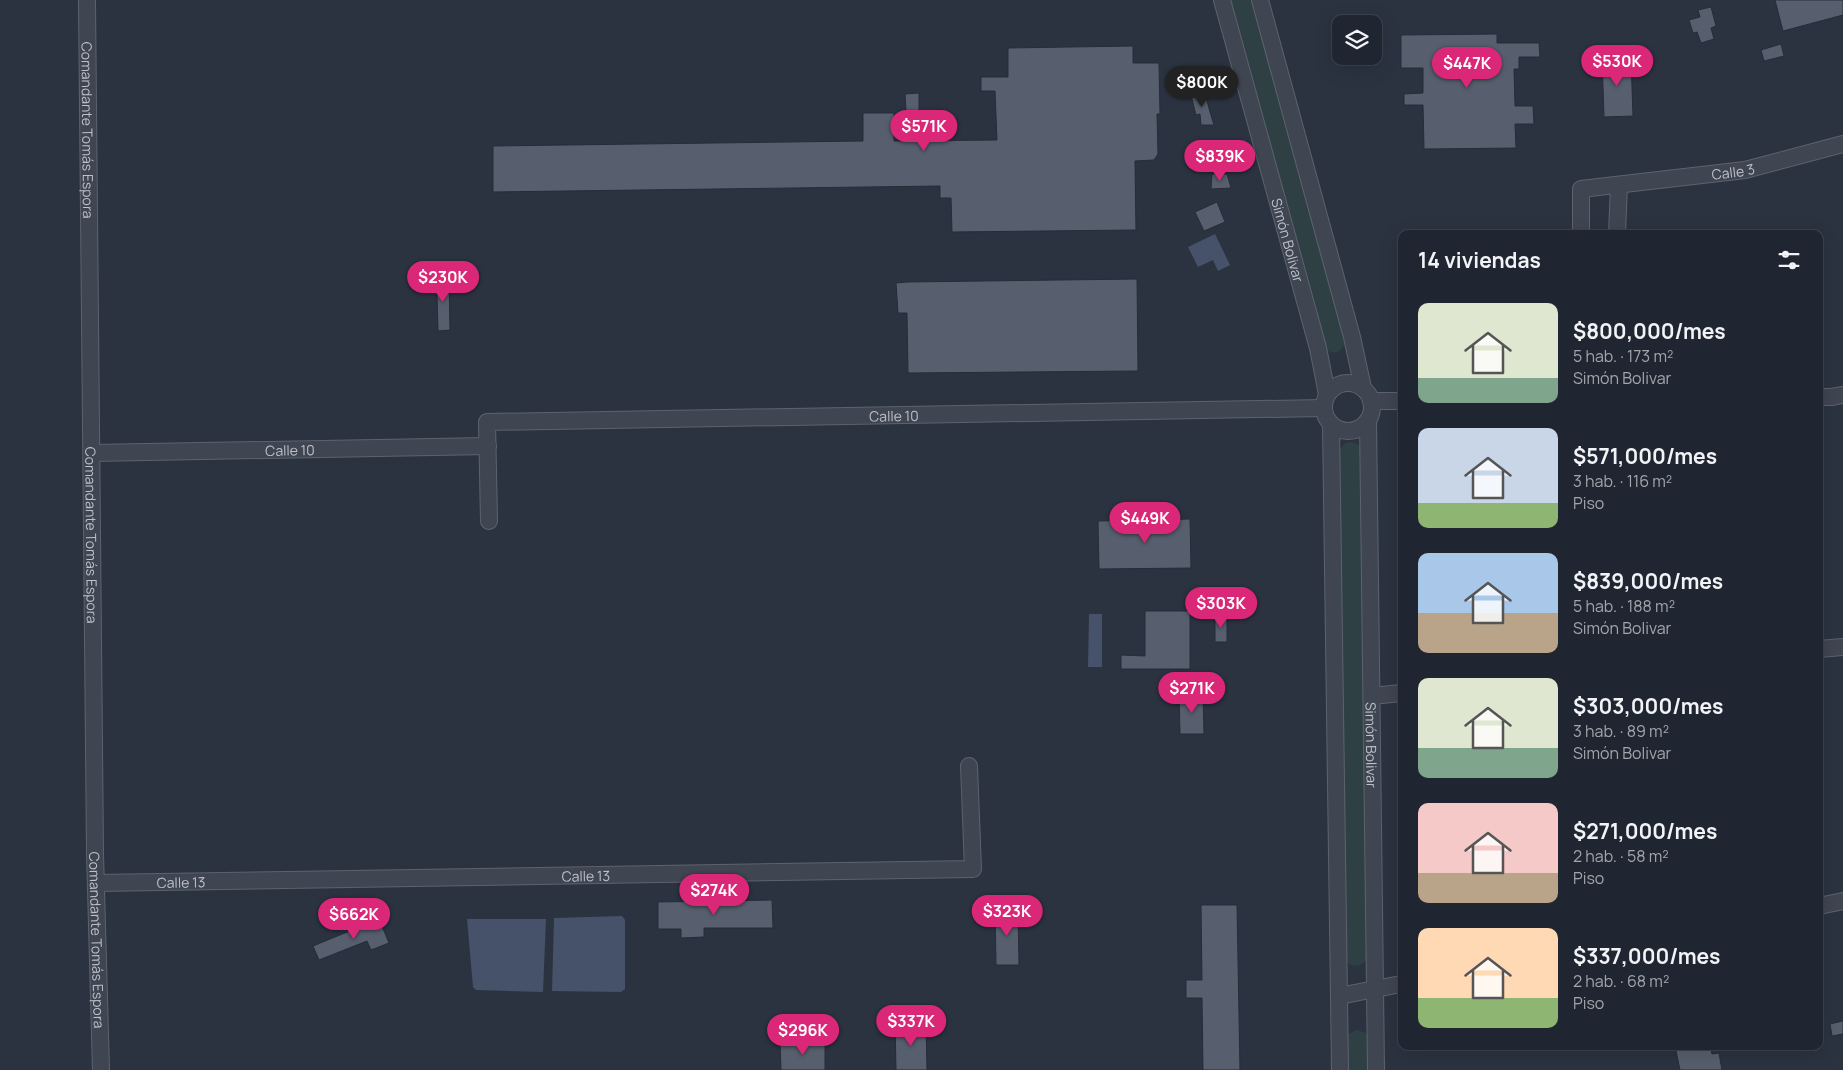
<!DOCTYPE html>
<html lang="es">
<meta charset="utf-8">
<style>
body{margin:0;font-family:Manrope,sans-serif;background:#2d323d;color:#f1f3f6;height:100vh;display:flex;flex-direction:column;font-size:19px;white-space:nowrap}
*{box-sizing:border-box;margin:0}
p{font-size:16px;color:#a2a5ab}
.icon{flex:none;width:28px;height:28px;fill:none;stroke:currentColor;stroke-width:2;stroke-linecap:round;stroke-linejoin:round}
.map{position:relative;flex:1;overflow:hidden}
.details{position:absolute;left:1398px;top:230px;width:425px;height:820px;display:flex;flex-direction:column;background:#202631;border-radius:10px;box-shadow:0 5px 20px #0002,0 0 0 1px #3d434d}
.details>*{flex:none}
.controls{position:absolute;left:1332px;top:15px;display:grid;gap:10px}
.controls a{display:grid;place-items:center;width:50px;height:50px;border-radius:10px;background:#202631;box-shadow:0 5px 20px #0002,0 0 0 1px #3d434d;font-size:25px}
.price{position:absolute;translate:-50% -42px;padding:0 11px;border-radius:18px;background:#db2777;color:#fff;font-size:16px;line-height:32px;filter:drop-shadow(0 1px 2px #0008)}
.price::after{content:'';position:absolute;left:50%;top:30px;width:15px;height:11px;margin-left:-8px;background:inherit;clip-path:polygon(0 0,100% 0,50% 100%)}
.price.selected{background:#222;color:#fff}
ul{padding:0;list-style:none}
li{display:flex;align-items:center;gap:15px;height:125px;padding:0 20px}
li span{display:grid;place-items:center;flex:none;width:140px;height:100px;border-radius:10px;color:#555}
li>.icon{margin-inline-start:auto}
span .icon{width:60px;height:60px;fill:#fffc;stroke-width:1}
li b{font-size:21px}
h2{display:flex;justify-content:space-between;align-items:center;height:60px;padding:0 20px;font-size:21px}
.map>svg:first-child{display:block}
.green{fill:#2e4043}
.water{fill:#455269}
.building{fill:#575f6e;stroke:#262c38}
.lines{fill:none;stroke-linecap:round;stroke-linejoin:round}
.minor-casing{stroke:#5d636e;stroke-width:18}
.minor{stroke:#3f4551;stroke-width:16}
.labels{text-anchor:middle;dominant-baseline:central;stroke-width:4;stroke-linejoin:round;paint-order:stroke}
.street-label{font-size:14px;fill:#bcc1cb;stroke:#242a36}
</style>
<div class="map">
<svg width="1843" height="1070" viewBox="0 0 1843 1070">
<rect width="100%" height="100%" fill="#2b3341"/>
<!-- green -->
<g class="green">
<path d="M1231,0H1253L1336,306L1344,344C1341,354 1331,355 1324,348L1281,182Z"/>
<path d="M1349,442L1355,443L1361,447L1367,959C1361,967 1352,969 1345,960L1340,450L1344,444Z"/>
<path d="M1356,1030L1364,1032L1368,1036V1070H1347V1035Z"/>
</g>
<!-- water -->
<g class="water">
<path d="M1215,234L1230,265L1218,271L1213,260L1198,267L1188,247Z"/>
<path d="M1089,614H1102V667H1088Z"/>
<path d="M622,916L625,920V989L621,992L552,991L554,918Z"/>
<path d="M467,919H546L543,992L476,990L473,987Z"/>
</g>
<!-- building -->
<g class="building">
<path d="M1775,0H1843V15L1783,31Z"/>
<path d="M1711,7L1716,26L1711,28L1714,39L1701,43L1697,32L1693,33L1689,20L1700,17L1698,10Z"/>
<path d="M1497,34V43H1539L1540,57H1519V69H1514L1515,106H1533L1534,124H1515L1516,148L1424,149L1423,105H1404V94L1423,93V68H1401V35Z"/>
<path d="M1781,44L1784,56L1764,61L1761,50Z"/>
<path d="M1133,46V63H1159L1160,114H1157L1158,154L1154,160L1135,161L1136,230L952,232L951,198H940V186L493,192V146L863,141V113H894V141L997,140L995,91H981V77H1008V48Z"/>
<path d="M1602,58H1631L1633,116L1604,117Z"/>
<path d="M1204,90L1210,112L1214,125H1201L1200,114L1196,115L1191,95Z"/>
<path d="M919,93V111H906L905,94Z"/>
<path d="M1212,174H1227L1231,188L1211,189Z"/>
<path d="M1217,202L1225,222L1204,231L1195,212Z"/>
<path d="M434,278H449L450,330L438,331L437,294H434Z"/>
<path d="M1137,279L1138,371L908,373L907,313H898L896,283L907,282Z"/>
<path d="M1190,519L1191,568L1099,569L1098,521Z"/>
<path d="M1145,611H1190V669H1121V655L1145,656Z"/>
<path d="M1227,615V642H1215V616Z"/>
<path d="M1179,693H1203L1204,734H1180Z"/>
<path d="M772,900L773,928H704V937L681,938V929H658V902Z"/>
<path d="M1201,905H1237L1240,1070H1203L1202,998H1186V980H1202Z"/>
<path d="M995,910H1018L1019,965H996Z"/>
<path d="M379,919L389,943L371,950L367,941L319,960L313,946Z"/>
<path d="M1843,1021V1034L1832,1036L1830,1024Z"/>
<path d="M926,1023L927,1070H896L895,1024Z"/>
<path d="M780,1042L825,1043V1070H781Z"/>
<path d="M1675,1046H1710L1712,1054L1719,1053L1722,1070H1680Z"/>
</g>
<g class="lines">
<defs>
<g id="minor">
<path id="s1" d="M87,0L95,853L101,1070"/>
<path id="s2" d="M1222,0L1318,348L1327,394"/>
<path d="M1260,0L1352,337L1363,388"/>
<path id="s3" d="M1581,234V189L1745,170L1843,144"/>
<path d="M1617,234L1619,185"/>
<circle cx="1348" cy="407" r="24"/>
<path d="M1819,397H1831L1843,395"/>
<path d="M1371,401H1401"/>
<path id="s4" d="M1368,420L1376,1070"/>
<path d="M1331,424L1340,1070"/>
<path id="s5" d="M92,453L488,446"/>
<path id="s6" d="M489,521L487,422L1324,408"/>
<path d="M1819,649L1843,647"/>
<path d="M1372,696L1401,693"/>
<path id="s7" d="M96,883L973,869L969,766"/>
<path d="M1819,906L1843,901"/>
<path d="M1339,996L1401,984"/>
</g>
</defs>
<!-- minor casing -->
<use href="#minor" class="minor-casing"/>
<!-- minor -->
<use href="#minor" class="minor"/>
</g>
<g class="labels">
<!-- street labels -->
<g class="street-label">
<text stroke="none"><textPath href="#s1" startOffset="130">Comandante Tomás Espora</textPath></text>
<text stroke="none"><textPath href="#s3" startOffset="198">Calle 3</textPath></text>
<text stroke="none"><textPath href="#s2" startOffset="249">Simón Bolivar</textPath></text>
<text stroke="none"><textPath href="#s6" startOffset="506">Calle 10</textPath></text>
<text stroke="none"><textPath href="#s5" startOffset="198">Calle 10</textPath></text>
<text stroke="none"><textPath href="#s1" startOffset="535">Comandante Tomás Espora</textPath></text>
<text stroke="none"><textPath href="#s4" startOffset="325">Simón Bolivar</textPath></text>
<text stroke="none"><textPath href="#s7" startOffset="490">Calle 13</textPath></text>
<text stroke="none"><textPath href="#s7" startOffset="85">Calle 13</textPath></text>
<text stroke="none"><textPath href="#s1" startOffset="940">Comandante Tomás Espora</textPath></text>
</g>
</g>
</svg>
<div class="controls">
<a><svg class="icon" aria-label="layers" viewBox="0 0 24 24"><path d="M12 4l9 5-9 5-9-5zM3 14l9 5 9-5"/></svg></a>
</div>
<b class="price" style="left:1617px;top:87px">$530K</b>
<b class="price" style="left:1467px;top:89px">$447K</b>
<b class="price selected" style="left:1202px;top:108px">$800K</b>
<b class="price" style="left:924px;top:152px">$571K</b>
<b class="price" style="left:1220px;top:182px">$839K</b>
<b class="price" style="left:443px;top:303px">$230K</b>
<b class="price" style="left:1145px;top:544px">$449K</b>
<b class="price" style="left:1221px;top:629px">$303K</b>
<b class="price" style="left:1192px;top:714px">$271K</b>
<b class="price" style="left:714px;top:916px">$274K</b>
<b class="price" style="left:1007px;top:937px">$323K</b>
<b class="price" style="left:354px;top:940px">$662K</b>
<b class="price" style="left:911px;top:1047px">$337K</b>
<b class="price" style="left:803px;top:1056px">$296K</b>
<section class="details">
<h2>14 viviendas<svg class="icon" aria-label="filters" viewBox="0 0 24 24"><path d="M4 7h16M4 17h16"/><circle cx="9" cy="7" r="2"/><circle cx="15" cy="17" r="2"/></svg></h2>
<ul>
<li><span style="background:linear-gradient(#dfe7d0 75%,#7fa58c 0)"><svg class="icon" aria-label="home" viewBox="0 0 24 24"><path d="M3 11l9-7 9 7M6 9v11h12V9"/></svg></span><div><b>$800,000/mes</b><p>5 hab. · 173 m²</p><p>Simón Bolivar</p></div></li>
<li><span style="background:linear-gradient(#c9d6e8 75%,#8fb573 0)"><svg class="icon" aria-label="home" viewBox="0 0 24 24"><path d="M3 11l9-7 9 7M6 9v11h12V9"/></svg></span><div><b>$571,000/mes</b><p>3 hab. · 116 m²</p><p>Piso</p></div></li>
<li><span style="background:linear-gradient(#a9c7e8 60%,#b9a48a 0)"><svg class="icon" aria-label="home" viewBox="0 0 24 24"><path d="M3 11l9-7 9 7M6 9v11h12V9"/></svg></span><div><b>$839,000/mes</b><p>5 hab. · 188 m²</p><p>Simón Bolivar</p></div></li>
<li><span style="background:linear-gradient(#dfe7d0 70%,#7fa58c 0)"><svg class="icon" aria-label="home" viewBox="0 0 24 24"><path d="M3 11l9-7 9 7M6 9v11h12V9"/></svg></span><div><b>$303,000/mes</b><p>3 hab. · 89 m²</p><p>Simón Bolivar</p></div></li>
<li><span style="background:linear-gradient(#f6c9c9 70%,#b9a48a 0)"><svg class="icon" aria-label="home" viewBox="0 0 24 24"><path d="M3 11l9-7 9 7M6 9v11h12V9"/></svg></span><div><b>$271,000/mes</b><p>2 hab. · 58 m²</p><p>Piso</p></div></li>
<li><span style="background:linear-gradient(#ffd9b3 70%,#8fb573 0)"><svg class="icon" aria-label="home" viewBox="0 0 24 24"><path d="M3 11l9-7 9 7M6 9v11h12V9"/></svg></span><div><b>$337,000/mes</b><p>2 hab. · 68 m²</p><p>Piso</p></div></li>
</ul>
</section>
</div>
